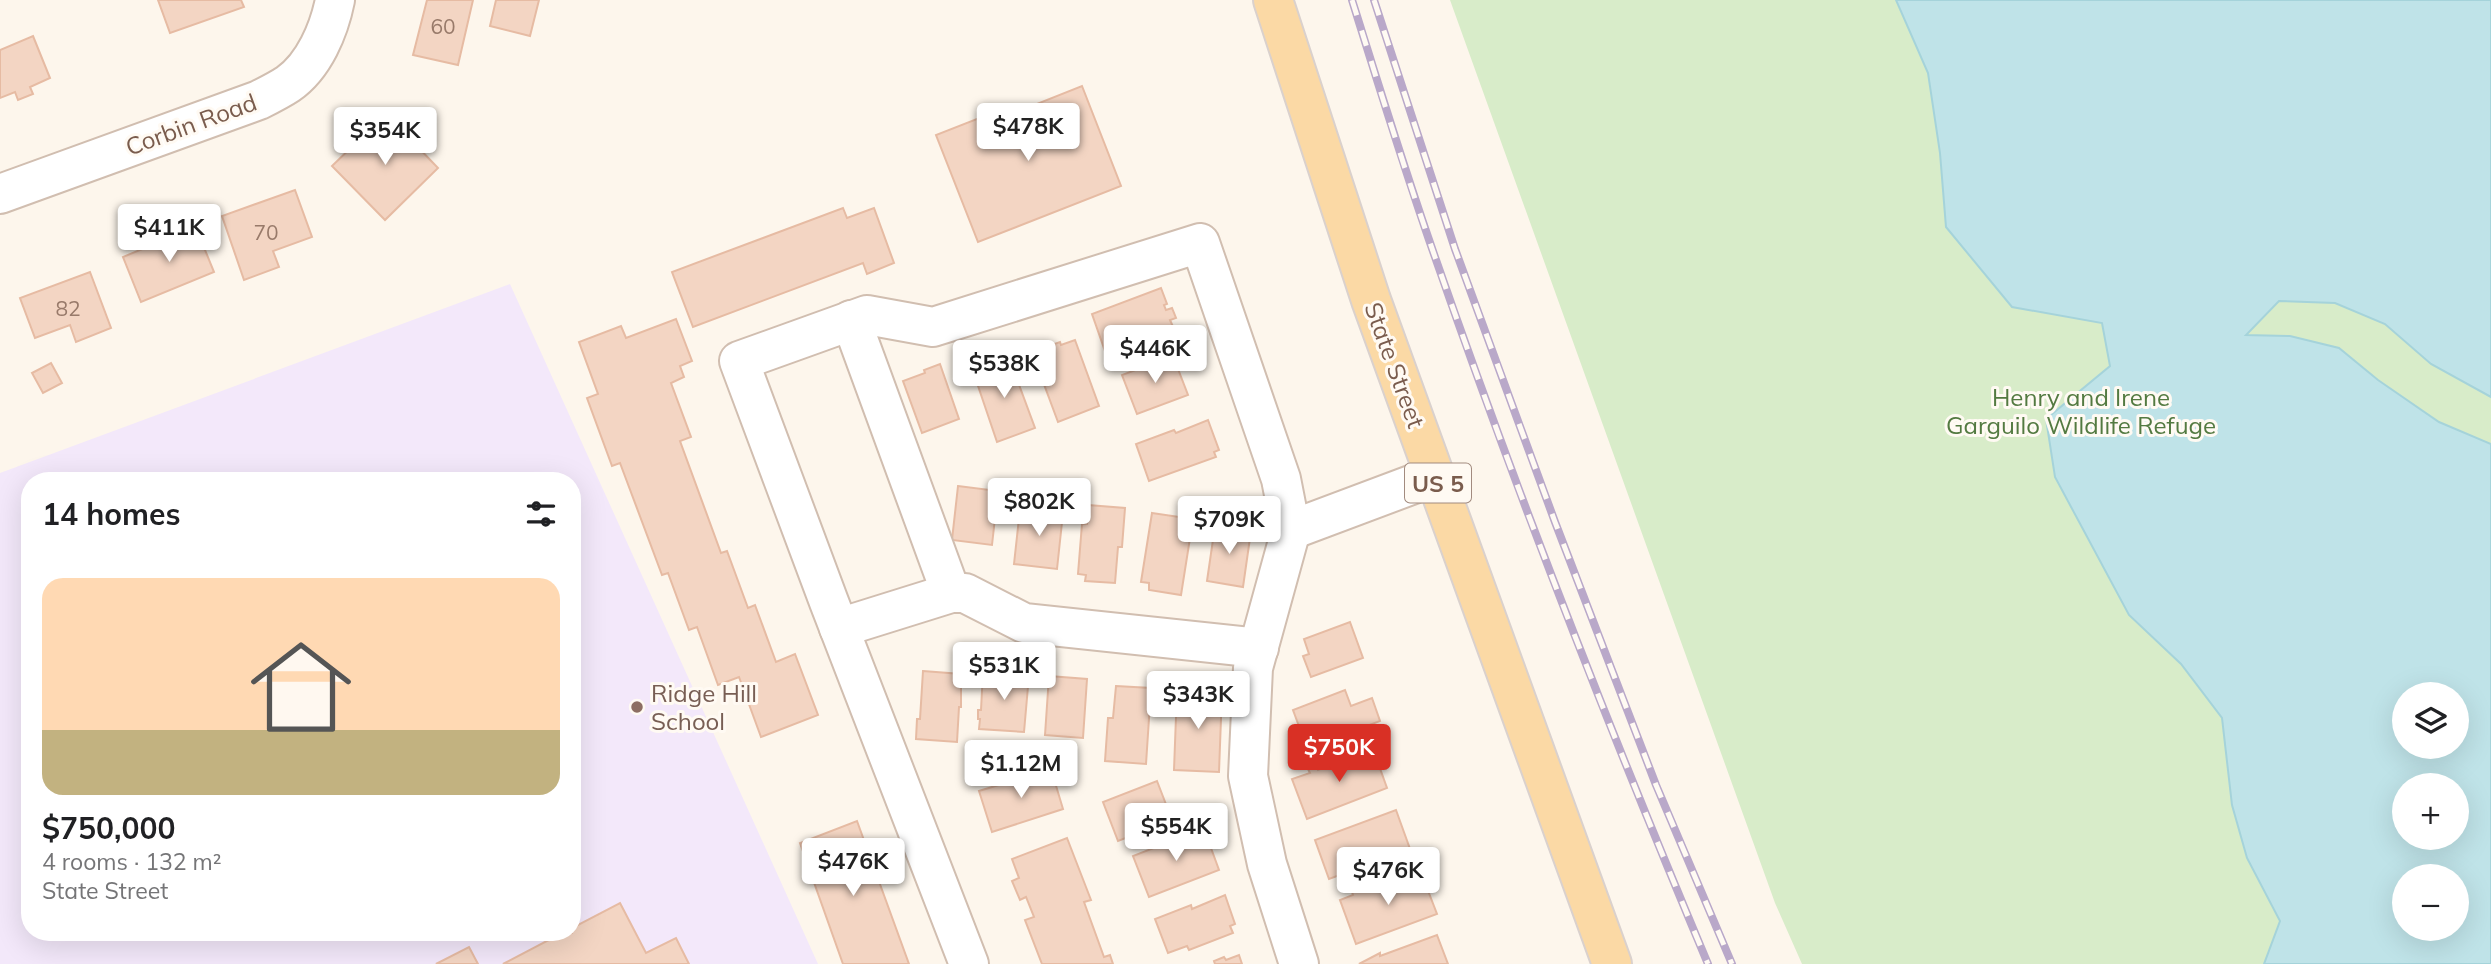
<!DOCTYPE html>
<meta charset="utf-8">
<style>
body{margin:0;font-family:Mulish,sans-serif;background:#f6f6f6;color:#202124;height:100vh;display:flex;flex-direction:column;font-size:26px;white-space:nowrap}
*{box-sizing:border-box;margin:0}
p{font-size:23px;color:#757577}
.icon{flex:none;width:38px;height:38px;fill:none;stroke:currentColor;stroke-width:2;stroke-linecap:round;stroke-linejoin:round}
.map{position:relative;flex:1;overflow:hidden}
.side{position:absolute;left:21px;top:472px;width:560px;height:469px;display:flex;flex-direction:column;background:#fff;border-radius:28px;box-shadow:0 7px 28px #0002}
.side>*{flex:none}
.buttons{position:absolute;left:2392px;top:682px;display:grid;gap:14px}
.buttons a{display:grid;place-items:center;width:77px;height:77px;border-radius:50%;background:#fff;box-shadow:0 7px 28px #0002;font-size:35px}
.price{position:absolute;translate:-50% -60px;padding:0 16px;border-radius:7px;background:#fff;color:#222;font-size:23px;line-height:46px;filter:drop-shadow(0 2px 4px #0008)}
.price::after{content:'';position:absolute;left:50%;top:42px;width:21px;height:16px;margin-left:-10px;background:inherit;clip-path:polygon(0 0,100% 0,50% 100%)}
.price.current{background:#d93025;color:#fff}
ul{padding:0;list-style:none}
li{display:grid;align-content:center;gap:14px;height:371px;padding:0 21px}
li span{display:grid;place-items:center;height:217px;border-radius:21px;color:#555}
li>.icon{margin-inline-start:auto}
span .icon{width:126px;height:126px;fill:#fffc;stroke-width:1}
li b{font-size:30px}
h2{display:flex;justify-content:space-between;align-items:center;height:84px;padding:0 21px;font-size:30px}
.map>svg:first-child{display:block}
.education{fill:#f3e8fa;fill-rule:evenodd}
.green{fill:#d8ecc9;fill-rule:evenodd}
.water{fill:#bfe3e8;stroke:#a5d3da;stroke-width:2;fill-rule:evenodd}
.building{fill:#f3d5c3;stroke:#e6bba3;stroke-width:2}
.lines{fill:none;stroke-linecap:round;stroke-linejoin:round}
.minor-casing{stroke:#d1beb0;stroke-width:42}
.major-casing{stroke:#dad1cd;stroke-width:42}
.minor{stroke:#fff;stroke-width:38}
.major{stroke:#fbd9a5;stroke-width:38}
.rail-casing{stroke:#b9a8c9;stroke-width:8}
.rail{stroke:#fffaf3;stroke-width:5;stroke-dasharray:16;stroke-linecap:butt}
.education-dot{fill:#8d6e63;stroke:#fffaf3;stroke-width:2.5}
.labels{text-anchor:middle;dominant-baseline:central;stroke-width:6;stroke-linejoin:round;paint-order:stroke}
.number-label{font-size:21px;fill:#987a6a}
.shield{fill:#fffaf3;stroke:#a28b7f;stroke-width:2}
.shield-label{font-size:23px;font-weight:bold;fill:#7a5c4d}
.street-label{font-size:24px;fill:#7a5c4d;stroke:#fffaf3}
.park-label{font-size:24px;fill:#537a41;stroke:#fffaf3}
.education-label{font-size:24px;fill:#785e54;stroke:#fffaf3;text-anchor:start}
</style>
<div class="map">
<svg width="2491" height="964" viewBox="0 0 2491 964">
<rect width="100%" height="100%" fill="#fdf6ec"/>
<!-- education -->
<path class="education" d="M510,284L818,964H0V473ZM30,481H572V933H30Z"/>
<!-- green -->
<path class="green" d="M1450,0H2491V964H1802L1775,903ZM2404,695H2457V747H2404ZM2404,786H2457V838H2404ZM2404,877H2457V929H2404Z"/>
<!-- water -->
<path class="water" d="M1896,0H2491V397L2431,364L2385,324L2335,303L2279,301L2246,335L2290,336L2339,348L2378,380L2439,422L2491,444V964H2264L2280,921L2247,858L2232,805L2222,718L2181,664L2129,615L2055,477L2046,419L2110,366L2102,323L2012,307L1946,227L1940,153L1928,73ZM2404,695H2457V747H2404ZM2404,786H2457V838H2404ZM2404,877H2457V929H2404Z"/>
<!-- building -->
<g class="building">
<path d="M158,0H241L244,7L170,33Z"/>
<path d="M427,0H473L458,65L413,55Z"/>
<path d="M496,0H539L530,36L490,26Z"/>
<path d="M33,36L50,78L30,87L33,94L18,100L15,92L0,98V50Z"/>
<path d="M1082,86L1121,186L978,242L936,135L987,115L989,123Z"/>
<path d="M386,114L438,168L385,220L332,166Z"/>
<path d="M295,190L312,237L273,251L279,267L244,280L222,216Z"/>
<path d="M843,208L847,218L874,208L894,263L867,274L863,263L693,327L672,272Z"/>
<path d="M194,223L214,272L141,302L123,257L169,238H172L170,233Z"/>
<path d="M90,272L111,328L76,342L70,325L35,338L20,298Z"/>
<path d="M1161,288L1167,304L1164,305L1166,310L1172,308L1176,318L1170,320L1174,329L1106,354L1092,314Z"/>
<path d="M676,319L692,361L680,366L684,377L671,383L691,437L680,441L721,553L727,551L748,608L755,605L776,662L795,654L818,715L761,737L739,677L718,685L697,627L689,630L668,573L662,575L620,463L612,466L587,398L598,394L579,342L621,326L626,338Z"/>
<path d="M1075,340L1099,406L1058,422L1032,352L1060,342L1061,345Z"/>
<path d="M1173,356L1188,395L1137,414L1122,375Z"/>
<path d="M1003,360L1005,365L1011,363L1035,428L997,442L973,371Z"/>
<path d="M51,363L62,383L43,393L32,373Z"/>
<path d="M940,364L959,419L922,433L903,381L925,373L924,370Z"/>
<path d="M1208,420L1219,450L1214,452L1216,457L1149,481L1136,444L1174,430L1176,433Z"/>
<path d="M958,486L998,491L992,545L952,540Z"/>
<path d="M1088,505L1125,508L1122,547H1118L1115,583L1085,581L1086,575L1078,574L1082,524H1087Z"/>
<path d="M1020,509L1055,510L1054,512L1063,513L1057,569L1014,564Z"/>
<path d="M1152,513L1193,519L1181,595L1149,590V583L1141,582Z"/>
<path d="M1215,526L1251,531L1243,587L1207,581Z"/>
<path d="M1350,622L1363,658L1311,677L1303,656L1309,654L1304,639Z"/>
<path d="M923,671L961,674V707H959L957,742L916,739L917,719H920Z"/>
<path d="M983,672L1029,675L1024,732L979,729L980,719H978V710H981Z"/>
<path d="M1049,676L1087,679L1083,738L1045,735Z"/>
<path d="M1116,686L1151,688L1146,764L1105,761L1108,718H1113Z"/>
<path d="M1177,690L1222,692L1219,772L1174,770Z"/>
<path d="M1345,690L1351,706L1372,698L1380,721L1315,746L1307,726L1300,729L1293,710Z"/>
<path d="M1373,749L1387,788L1307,819L1292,779L1310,773L1308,769L1317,766L1318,770Z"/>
<path d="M1051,769L1063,809L992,832L979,791Z"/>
<path d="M1157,781L1172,820L1118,841L1103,802Z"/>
<path d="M1396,810L1410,849L1329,879L1315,840Z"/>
<path d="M857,821L909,964H843L800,843Z"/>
<path d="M1204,829L1219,870L1149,897L1133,856L1182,837L1181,835L1190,831V834Z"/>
<path d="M1067,838L1091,900L1084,902L1104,957L1110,955L1113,964H1042L1025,920L1034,917L1026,897L1020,900L1012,881L1019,878L1012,859Z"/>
<path d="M1420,870L1437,914L1356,944L1340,900L1353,895L1352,892L1362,889L1364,891Z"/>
<path d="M1225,895L1235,924L1230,926L1233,933L1189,950L1187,946L1168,953L1155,919L1191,905L1192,909Z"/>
<path d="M620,903L646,953L676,938L689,964H503L562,933H572V928Z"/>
<path d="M1437,935L1448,964H1359L1380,953V956Z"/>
<path d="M469,947L478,964H436Z"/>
<path d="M1239,955L1242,964H1215L1214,961L1224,957L1226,960Z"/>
</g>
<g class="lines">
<defs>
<g id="minor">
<path d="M0,194L259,100C269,95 279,90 288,84C314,66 329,30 335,0"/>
<path d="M851,320L951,593"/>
<path d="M1291,530L1435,476"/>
<path d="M839,628L951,593H965L1024,623L1259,648"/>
<path d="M969,964L829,602L739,361L867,315L933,327L1200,243L1281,479L1291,530L1253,668L1248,776L1267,864L1299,964"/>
</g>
<path id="major" d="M1273,0L1371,300L1612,964"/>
</defs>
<!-- minor casing -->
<use href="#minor" class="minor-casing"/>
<!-- major casing -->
<use href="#major" class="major-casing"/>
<!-- minor -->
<use href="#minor" class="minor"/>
<!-- major -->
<use href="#major" class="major"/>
<defs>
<g id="rail">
<path d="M1352,0C1379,86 1405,172 1435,257C1518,496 1610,731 1708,964"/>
<path d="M1374,0L1455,249L1555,522L1656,785L1732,964"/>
</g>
</defs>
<!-- rail casing -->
<use href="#rail" class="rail-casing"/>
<!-- rail -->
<use href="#rail" class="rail"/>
</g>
<!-- markers -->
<circle class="education-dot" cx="637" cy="707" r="7"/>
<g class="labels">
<!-- number labels -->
<g class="number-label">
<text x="443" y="26">60</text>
<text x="266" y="232">70</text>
<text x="68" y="308">82</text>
</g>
<!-- shield labels -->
<rect class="shield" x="1405" y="463.5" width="66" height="39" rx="5"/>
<g class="shield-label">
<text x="1438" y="483">US 5</text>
</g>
<!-- street labels -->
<g class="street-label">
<text transform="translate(191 124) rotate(-20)">Corbin Road</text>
<text transform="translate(1395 365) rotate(70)">State Street</text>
</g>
<!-- park labels -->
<g class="park-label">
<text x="2081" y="397">Henry and Irene<tspan x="2081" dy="28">Garguilo Wildlife Refuge</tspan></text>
</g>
<!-- education labels -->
<g class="education-label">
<text x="651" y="693">Ridge Hill<tspan x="651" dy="28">School</tspan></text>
</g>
</g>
</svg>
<div class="buttons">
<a><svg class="icon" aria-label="layers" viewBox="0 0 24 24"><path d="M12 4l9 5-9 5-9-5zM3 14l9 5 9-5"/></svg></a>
<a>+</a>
<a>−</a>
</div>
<b class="price" style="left:1028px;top:163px">$478K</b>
<b class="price" style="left:385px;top:167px">$354K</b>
<b class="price" style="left:169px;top:264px">$411K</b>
<b class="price" style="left:1155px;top:385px">$446K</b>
<b class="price" style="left:1004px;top:400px">$538K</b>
<b class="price" style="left:1039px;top:538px">$802K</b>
<b class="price" style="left:1229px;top:556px">$709K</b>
<b class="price" style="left:1004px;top:702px">$531K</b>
<b class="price" style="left:1198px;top:731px">$343K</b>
<b class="price current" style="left:1339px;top:784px">$750K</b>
<b class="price" style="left:1021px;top:800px">$1.12M</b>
<b class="price" style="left:1176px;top:863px">$554K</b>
<b class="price" style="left:853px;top:898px">$476K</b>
<b class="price" style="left:1388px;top:907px">$476K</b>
<section class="side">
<h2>14 homes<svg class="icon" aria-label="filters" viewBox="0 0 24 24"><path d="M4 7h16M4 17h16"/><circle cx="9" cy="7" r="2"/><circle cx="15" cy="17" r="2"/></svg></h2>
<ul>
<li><span style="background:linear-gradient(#ffd9b3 70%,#c2b280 0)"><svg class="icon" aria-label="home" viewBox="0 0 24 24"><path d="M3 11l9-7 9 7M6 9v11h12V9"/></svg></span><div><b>$750,000</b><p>4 rooms · 132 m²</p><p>State Street</p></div></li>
</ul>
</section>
</div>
